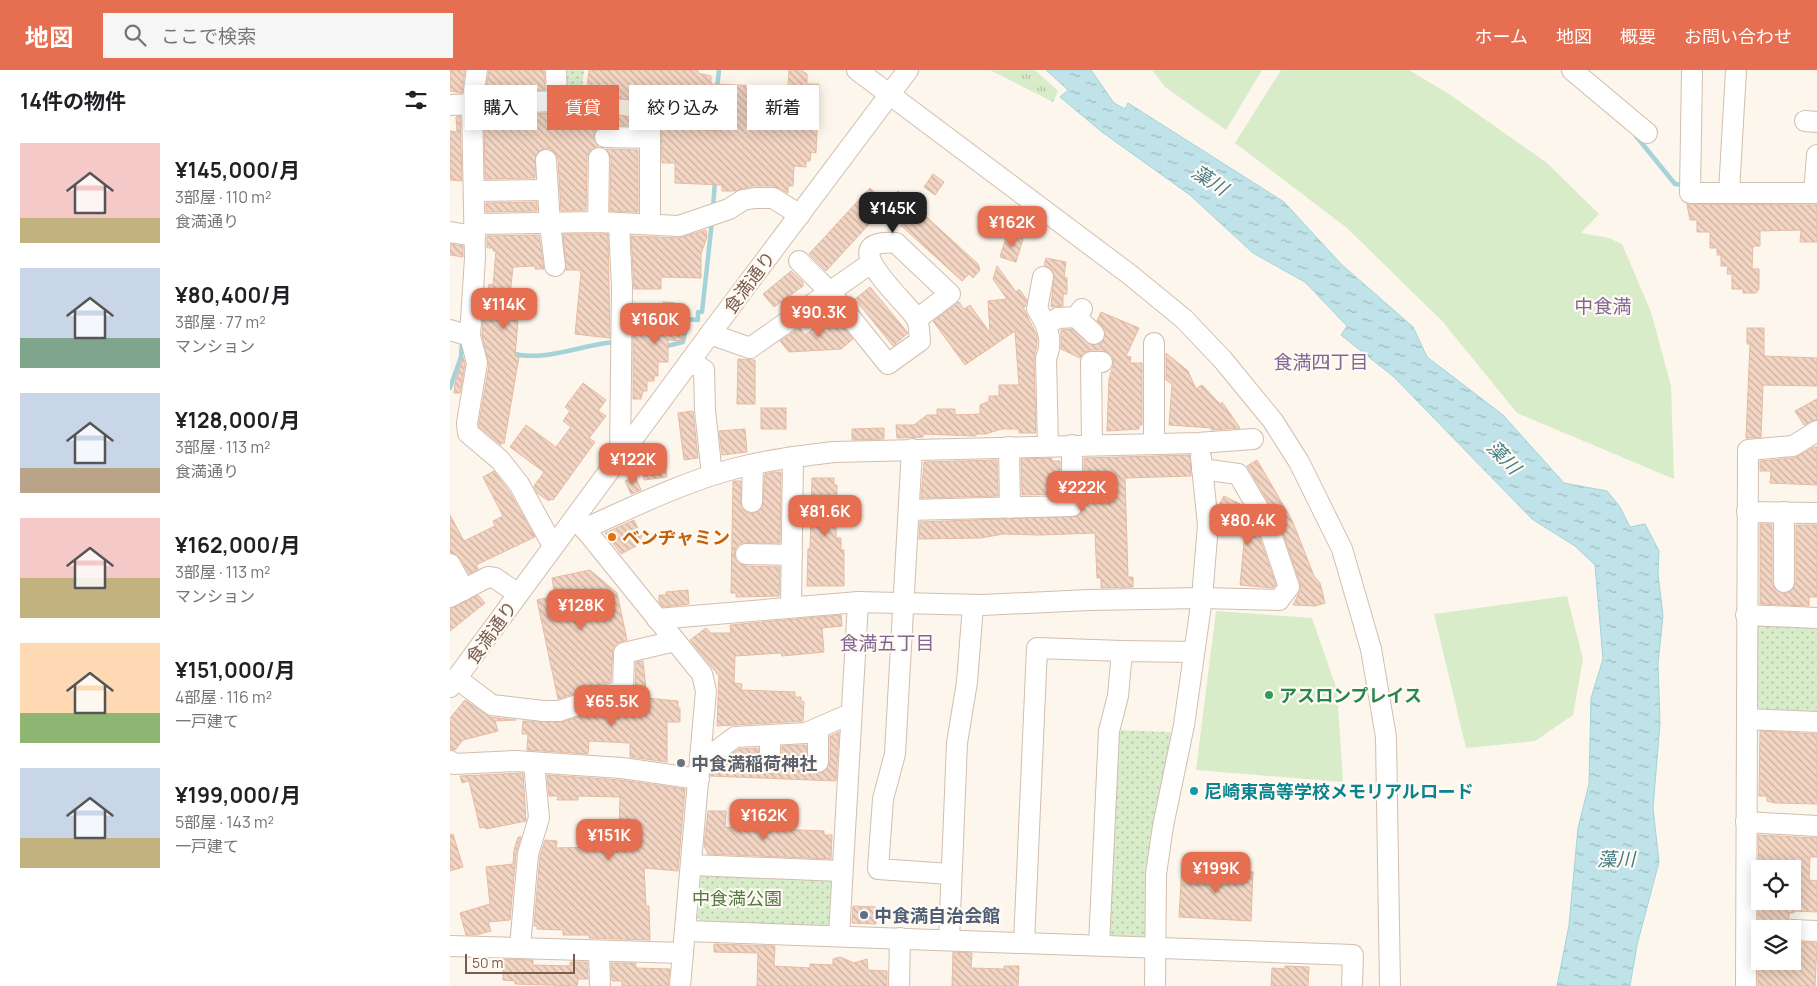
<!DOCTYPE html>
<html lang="ja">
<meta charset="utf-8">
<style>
body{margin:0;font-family:Manrope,"Noto Sans JP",sans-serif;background:#f6f6f6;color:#202124;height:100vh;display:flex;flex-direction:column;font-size:19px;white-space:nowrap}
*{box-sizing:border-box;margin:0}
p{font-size:16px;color:#757577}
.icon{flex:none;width:28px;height:28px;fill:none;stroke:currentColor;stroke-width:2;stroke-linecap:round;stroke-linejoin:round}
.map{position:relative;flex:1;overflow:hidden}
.drawer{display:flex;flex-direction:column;background:#fff;width:450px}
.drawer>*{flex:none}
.top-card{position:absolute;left:15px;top:15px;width:475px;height:45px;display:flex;gap:10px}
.buttons{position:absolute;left:1301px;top:790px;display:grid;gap:10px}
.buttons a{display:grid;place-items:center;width:50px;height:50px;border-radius:0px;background:#fff;box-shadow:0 2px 12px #0003;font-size:25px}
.scale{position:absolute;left:15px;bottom:12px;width:110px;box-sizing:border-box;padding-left:5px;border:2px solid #7a5c4d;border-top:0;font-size:14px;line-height:18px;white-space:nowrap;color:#7a5c4d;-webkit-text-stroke:4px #fffaf3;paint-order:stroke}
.price{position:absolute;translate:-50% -42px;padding:0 11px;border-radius:10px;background:#e76f51;color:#fff;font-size:16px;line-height:32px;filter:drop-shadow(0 1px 2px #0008)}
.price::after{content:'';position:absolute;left:50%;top:30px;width:15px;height:11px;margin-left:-8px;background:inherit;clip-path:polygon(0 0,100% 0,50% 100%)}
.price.selected{background:#222;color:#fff}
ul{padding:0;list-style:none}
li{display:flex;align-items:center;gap:15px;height:125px;padding:0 20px}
li span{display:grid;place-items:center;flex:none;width:140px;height:100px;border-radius:0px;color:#555}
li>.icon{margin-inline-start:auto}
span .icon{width:60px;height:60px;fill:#fffc;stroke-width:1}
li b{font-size:21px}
h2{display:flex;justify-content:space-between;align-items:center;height:60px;padding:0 20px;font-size:21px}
.tag{padding:0 18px;border-radius:0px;background:#fff;box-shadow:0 2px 12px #0003;font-size:18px;line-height:45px}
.tag.selected{background:#e76f51;color:#fff}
header{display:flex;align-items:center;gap:30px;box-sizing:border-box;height:70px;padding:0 25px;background:#e76f51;color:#fff}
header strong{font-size:24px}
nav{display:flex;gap:28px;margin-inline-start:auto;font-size:18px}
.search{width:350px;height:45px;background:#f6f6f6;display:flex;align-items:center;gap:12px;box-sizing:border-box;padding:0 18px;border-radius:0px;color:#757577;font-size:19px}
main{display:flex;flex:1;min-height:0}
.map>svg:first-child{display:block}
.grass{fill:url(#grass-tufts)}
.park{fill:url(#park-dots)}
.pitch{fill:#d8ecc9}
.water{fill:url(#water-ripples);stroke:#a5d3da}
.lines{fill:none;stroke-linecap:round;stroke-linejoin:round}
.stream{stroke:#a5d3da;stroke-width:4.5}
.building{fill:url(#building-back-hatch);stroke:#e6bba3}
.minor-casing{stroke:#d1beb0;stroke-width:22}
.minor{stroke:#fff;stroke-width:20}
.food-dot{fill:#e8710a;stroke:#fffaf3;stroke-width:2}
.leisure-dot{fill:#2e9e5b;stroke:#fffaf3;stroke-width:2}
.worship-dot{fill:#6b7280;stroke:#fffaf3;stroke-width:2}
.culture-dot{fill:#0f9aa8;stroke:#fffaf3;stroke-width:2}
.service-dot{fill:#5c6f8a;stroke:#fffaf3;stroke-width:2}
.labels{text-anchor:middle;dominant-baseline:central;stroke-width:4.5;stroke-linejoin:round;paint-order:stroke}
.street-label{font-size:18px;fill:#7a5c4d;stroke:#fffaf3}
.food-label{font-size:18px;font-weight:bold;fill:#c56008;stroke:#fffaf3;text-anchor:start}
.leisure-label{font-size:18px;font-weight:bold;fill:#27864d;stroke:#fffaf3;text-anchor:start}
.worship-label{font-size:18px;font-weight:bold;fill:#5b616d;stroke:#fffaf3;text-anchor:start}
.culture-label{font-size:18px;font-weight:bold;fill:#0d838f;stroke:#fffaf3;text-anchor:start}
.park-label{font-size:18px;fill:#537a41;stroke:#fffaf3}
.service-label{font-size:18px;font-weight:bold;fill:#4e5e75;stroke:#fffaf3;text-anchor:start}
.water-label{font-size:19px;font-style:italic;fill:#437c86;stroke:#fffaf3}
.neighbourhood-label{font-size:19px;fill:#846695;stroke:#fffaf3}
</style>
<header>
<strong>地図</strong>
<div class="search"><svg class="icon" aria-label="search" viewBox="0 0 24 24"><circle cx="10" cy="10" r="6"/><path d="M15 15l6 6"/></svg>ここで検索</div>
<nav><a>ホーム</a><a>地図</a><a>概要</a><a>お問い合わせ</a></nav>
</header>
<main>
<section class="drawer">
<h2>14件の物件<svg class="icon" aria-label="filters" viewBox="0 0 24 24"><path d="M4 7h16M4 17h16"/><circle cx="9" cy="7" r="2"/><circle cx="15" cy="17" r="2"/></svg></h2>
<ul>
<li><span style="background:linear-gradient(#f6c9c9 75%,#c2b280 0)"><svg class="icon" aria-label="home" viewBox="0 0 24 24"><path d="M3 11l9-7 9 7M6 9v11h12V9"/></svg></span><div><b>¥145,000/月</b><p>3部屋 · 110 m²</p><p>食満通り</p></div></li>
<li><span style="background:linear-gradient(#c9d6e8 70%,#7fa58c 0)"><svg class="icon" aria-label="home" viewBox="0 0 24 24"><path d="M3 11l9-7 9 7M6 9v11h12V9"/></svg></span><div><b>¥80,400/月</b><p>3部屋 · 77 m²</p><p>マンション</p></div></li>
<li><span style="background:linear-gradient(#c9d6e8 75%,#b9a48a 0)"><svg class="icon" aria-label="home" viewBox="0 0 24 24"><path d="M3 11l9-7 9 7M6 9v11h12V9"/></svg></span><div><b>¥128,000/月</b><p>3部屋 · 113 m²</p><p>食満通り</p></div></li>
<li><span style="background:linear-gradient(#f6c9c9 60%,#c2b280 0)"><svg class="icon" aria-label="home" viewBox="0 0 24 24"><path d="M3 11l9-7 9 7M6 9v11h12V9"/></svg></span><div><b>¥162,000/月</b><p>3部屋 · 113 m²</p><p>マンション</p></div></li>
<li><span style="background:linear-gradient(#ffd9b3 70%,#8fb573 0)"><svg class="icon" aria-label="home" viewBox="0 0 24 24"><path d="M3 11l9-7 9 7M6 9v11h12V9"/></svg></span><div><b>¥151,000/月</b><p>4部屋 · 116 m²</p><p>一戸建て</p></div></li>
<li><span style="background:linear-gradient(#c9d6e8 70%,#c2b280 0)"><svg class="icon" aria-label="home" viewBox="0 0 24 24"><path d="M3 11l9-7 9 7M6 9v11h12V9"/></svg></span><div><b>¥199,000/月</b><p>5部屋 · 143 m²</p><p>一戸建て</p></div></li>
</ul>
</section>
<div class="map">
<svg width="1367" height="916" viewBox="0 0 1367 916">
<defs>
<pattern id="grass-tufts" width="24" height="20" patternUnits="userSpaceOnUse" patternTransform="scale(1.25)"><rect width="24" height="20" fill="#d8ecc9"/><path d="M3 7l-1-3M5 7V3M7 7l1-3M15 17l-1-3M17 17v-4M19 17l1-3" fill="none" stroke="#b4c2a5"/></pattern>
<pattern id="park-dots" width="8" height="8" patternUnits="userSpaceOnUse" patternTransform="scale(1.25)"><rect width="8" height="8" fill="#d8ecc9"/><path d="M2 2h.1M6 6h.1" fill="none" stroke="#b4c2a5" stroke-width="1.8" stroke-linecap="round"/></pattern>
<pattern id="water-ripples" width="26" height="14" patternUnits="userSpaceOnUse" patternTransform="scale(1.25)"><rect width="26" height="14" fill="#bfe3e8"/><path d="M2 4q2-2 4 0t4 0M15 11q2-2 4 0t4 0" fill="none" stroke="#a0bbbe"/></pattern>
<pattern id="building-back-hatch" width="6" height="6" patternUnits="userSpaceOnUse" patternTransform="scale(1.25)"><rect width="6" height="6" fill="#f3d5c3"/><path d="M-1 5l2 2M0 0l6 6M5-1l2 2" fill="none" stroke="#cab0a1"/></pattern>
</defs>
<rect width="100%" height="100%" fill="#fdf6ec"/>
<!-- grass -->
<path class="grass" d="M540,0H585L608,21L603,32Z"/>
<!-- park -->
<g class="park">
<path d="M114,0H134L132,20L113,19Z"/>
<path d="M1312,553L1367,556V645L1313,641L1308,637V557Z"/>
<path d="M665,660L721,662L704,762L694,873L656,870Z"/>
<path d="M257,800L380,805L385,811L382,852L376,858L252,853L247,847L251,806Z"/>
</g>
<!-- pitch -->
<g class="pitch">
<path d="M702,0H812L776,60L715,17Z"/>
<path d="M831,0H959L999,24L1097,93L1149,144L1131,163L1159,168L1172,174L1201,242L1221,316L1224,409L1067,343L993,252L897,158L785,73Z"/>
<path d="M1117,526L1133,589L1123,645L1085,671L1016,678L984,544Z"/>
<path d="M766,541L862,548L887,620L893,712L746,700Z"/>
</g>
<!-- water -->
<path class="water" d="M596,0H641L664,33L675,39L678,33L834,132L891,194L963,257L977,287L1053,345L1114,413L1157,421L1170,437L1180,457L1195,454L1209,481L1208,503L1213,546L1208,593L1210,654L1203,738L1209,792L1187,875L1180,916H1107L1119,855L1128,758L1139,714L1141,628L1153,589L1145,495L1125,476L1082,449L944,307L891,265L897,256L855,212L803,183L740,125L652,62L610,27L618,20Z"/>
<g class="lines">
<!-- stream -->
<g class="stream">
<path d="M267,19L269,0"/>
<path d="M265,66L266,34"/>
<path d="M1186,66L1225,114L1235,115"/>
<path d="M263,138L265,111"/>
<path d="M213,277L233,272L238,249L248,250V242H252L262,151"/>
<path d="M60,283C95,293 132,274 166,272"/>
<path d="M0,318L11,287L12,269"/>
</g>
</g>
<!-- building -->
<g class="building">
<path d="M0,0H15L12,23L0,21Z"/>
<path d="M39,0H94L95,20L40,22V18H36Z"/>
<path d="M139,0H248V3L261,6V14L338,17L339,0H351L357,4V14H369L366,83L361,82L360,91H356V97L344,96L343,116H338V123L323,116H303L285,121H272V115L225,113V93H212L211,54L237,59L269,61L270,38L136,26Z"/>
<path d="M146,33L145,40L190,49L188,56L155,55L145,61L143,67L148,76L139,82L137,87L136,140L111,141L108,89L101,79L95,78L86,84L85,108L35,109L34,46L107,43L114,41L118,35Z"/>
<path d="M10,46L12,111L0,110V61L7,62L6,47Z"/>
<path d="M156,79L188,80V142L160,141L161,88Z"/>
<path d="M483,104L494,112L485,125L474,117Z"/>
<path d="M420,118L437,133L448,121L528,194L530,200L523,208L519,204L512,211L433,139L376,201L359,184Z"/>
<path d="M87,132V141L36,142V133Z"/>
<path d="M1237,134L1367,135V172H1350L1351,160L1310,161V176H1303L1302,199H1309V219L1306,223H1293V219H1282V204H1277L1278,196H1271V185H1267V178H1260V162H1247V150H1240Z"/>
<path d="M256,160L257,167L251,184V208L211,207V219H184L181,166L229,168Z"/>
<path d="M113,164H158L160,268L125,264L131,203L129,200H116Z"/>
<path d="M557,164L573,169L566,192L550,187Z"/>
<path d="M89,165L94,199H85V196L63,197L59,234H65L64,250L68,251L65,286L69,287L54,374L52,372L51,375L29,357V353L39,295L32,265L33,250L36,247L39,214L43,215L46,181H43V178H37V166Z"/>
<path d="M0,174L13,176V187L0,185Z"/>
<path d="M596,188L616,192L614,207L617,208V224H613V236L601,237L604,204L600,198L594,195Z"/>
<path d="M547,196L566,222L569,219L577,230L575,237H573L587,266V274L584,288L586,363H569V359H551L536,364H526V366L473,364V367L447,368L446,355H464L477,345H487V339H505V345L530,344V335L539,331V326H549V315H569L565,261L515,295L483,251L509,232L514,239L520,235L540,263L538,231L557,229L543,209Z"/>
<path d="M341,201L353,212V216L324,237L313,224Z"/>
<path d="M420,217L458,263L443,276L405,229Z"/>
<path d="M213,232L225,233L236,245L232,271L218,270V292H208V306H204V311H197V321H193L191,329H183V251L202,253L203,246L211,247Z"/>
<path d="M651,242L689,258L676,286L681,287L680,293H692V355H689V359L657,361L659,309L664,292L662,286L652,280H641L635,282L630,288L611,279V260L622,259L641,275L652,272L655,261L647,251Z"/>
<path d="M382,244L403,269L391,279L339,282L330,271L350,258L355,265Z"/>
<path d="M1297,258H1314V286L1367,288V316L1313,315L1311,367L1300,368H1296L1300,274H1297Z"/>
<path d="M716,283L738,301L746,319L752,315L771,335L772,332L790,358L761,360L762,358L719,355L722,314L716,310Z"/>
<path d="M13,287L15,294L10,323H4L5,313Z"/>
<path d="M288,289L305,290V334H287Z"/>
<path d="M133,313L156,330L148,341L156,346L139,368L145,372L103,430L101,429L99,431L87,423L84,416L94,402L60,377L76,355L106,377L121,357L113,351L120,341L115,337Z"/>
<path d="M1367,329V349L1354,355L1345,341Z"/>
<rect x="311" y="338" width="25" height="21"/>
<path d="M243,341L248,388L234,390L228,343Z"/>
<path d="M434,358V369L402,370V359Z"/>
<path d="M295,359L297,382L272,385L269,361Z"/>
<path d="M1364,377H1367V415L1320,413L1321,401H1310V391L1344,388Z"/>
<path d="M740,385L741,406L675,408L678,507H683V517L651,518V508H647L645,463L590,465L553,464L531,468L469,469L470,452L628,446L634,436V388Z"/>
<path d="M602,388V391H610V424L572,425L571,389Z"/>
<path d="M215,389L217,407L194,410L191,392Z"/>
<path d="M547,390L548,426L471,428L474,392Z"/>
<path d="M807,390L842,450L864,506L870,513L875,533L865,536L843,535L851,519L850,513L828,449L797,396Z"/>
<path d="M44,401L59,421L85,467L26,495L28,499L19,504L10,488L0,482V445L14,471L45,456L43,451L53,446L33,407Z"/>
<path d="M324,402H331L330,473H291L286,477L284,484L286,490L295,496L330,497L329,526L286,527V523H281L283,411H291V437L296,442L302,444L312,438L315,404Z"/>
<path d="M185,406L191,420L181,424L175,411Z"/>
<path d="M362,408H384V415H387L386,468H391V480H394V516H357L358,479H360Z"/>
<path d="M774,426L792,435L807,460L826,515L823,518L790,515L795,462L769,449L768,437Z"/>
<path d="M184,450L192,467L190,468L192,473L171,484L155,463Z"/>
<path d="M1310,454H1322V512L1324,518L1334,524L1340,522L1346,512V455H1367V527H1359V536L1310,534Z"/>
<path d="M140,500L167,523L177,570L167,573L163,578L161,611L108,629L87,530L105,526L102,508Z"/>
<path d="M238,520L239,534L213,537L209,532V525H216V522Z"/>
<path d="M28,525L35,533L0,561V539Z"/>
<path d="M391,545L392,556L372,558L374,582L332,586L331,583L285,586L284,613L292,614L291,620L345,622V627H351V631L354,632L353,651L267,656L269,606L240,570L256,558L261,563H281L280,555Z"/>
<path d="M193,591L197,628L228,631V638H230V652H217V692L180,687V673L139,671L138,684L77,680L78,664H72L73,651L112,652L177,631L182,628L185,621L186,592Z"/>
<path d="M15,630L40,647L66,650L45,651L48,661L13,670L5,680L0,679V648Z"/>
<path d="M1310,661L1367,664V734L1325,733L1317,731V726H1309Z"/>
<path d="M389,662L386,711L260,706L261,700L275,689H280V685L289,679L308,678L310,699L315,703H325L332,693V676L356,675L358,698L363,702H373L380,692V666Z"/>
<path d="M73,703L76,751L36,759V757L30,758L19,711L12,713L10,706Z"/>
<path d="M97,705L171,710L235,719L228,801L194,798L196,836H199L200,870L139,868V865H113V860L87,859V856H84L90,786L95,770L107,771L106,778L141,777L140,763L169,761L170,727L128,726V730H107L108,726H99Z"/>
<path d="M258,741H276L275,757L374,761V765H382L381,789L258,784L254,776Z"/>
<path d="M3,764L13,797L0,801V765Z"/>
<path d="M1308,765L1367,768V787H1360L1359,810L1367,811V842L1344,841V843H1339V849L1334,852L1308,851V831H1342V799H1309Z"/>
<path d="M68,767H71L66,783L60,850L38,852L41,861L26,865H16L10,843L40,834L36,797L63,794L64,780Z"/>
<path d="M732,796L803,802L801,851L729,847Z"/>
<path d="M403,836L426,837V854L402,853Z"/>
<path d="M1342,872L1367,873L1365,916H1308V891H1342Z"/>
<path d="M264,874L325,876L324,896L360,898V894L383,895V889L390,887L404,893L417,889L418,900L437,901V916H307L308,883L264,882Z"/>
<path d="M503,882L522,883L521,898L554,899V896H569L568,916H502Z"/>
<path d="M53,889L83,890V895L120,896V892H137L138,909H128L127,916L65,914V911L53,910Z"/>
<path d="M161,893H186V898L220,899L218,916H172V911H162Z"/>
<path d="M835,896L859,897L858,916H821L822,898L835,899Z"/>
</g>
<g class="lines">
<defs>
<g id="minor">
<path d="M27,0L22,35L25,188L20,266L27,293L17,353L18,363L50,390L69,414L103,476"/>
<path d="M407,0L679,204L734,249L773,290L823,351L849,392L892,479L921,579L936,667L940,916"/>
<path d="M1122,0L1197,63"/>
<path d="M1242,0L1240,123H1367"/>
<path d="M0,35L107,31L106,0"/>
<path d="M1355,51L1367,52"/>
<path d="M155,67L200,68"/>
<path d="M96,90L100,154L105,196"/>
<path d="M24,121L98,120"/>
<path d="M1279,122L1286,0"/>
<path d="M1364,123L1367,85"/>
<path d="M148,152L149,88"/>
<path d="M25,154L148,152L229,156L279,139L293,130L305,128H323L350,145"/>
<path d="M200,154V56"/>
<path d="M169,155L172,216L170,386"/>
<path d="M0,162L25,166"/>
<path d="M349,191L379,221L438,294L470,271C469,264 470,254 466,248C458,233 379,167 446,173L500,224L467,249"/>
<path d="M593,207L587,239C597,254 604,271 596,288L598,376"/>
<path d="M626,247L644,264"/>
<path d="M597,254L608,248L626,247L632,239"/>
<path d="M0,260L20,266"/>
<path d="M260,264L300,278L421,193"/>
<path d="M240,291L254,300L255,340L262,405"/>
<path d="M704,372V273"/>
<path d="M642,374L641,292H652"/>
<path d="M559,377L560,438"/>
<path d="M462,379L445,684L433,729L428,799L500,804"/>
<path d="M302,432L303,395"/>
<path d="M459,440L622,436V375"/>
<path d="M1297,442L1367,443"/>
<path d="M126,448L252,604L256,621L230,916"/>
<path d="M134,459C183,437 231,413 283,399C316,390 350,386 384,382L748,373L803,369"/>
<path d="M296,484L342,485"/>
<path d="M0,494L14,520"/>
<path d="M1334,512V442"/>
<path d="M0,527L38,507L45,508L68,524"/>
<path d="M341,537L343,387"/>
<path d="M1296,545L1367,548"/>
<path d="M207,549L408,532L532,535L639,530L752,528L829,530L839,517L818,455L788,404L752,399"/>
<path d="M6,608L42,635L93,641H109L173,620L174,583L225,571"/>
<path d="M0,617L260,264L458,0"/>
<path d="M1297,649L1367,652"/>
<path d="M0,691L4,694L65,691L172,698L249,709"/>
<path d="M368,692V659"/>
<path d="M250,693L285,667L356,663L400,644"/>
<path d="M320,693V665"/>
<path d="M1296,752L1367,756"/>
<path d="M242,795L391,801"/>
<path d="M1342,860L1367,861"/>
<path d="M237,861L903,885L902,916"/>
<path d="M389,866L408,532"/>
<path d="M499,870L507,673L517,612L523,535"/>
<path d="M574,873L587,578L672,581"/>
<path d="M649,875L659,661L668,626L672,581L743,582"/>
<path d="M0,876L233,883"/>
<path d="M70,877L78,784L89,748L84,693"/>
<path d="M149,881L150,916"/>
<path d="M449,916L450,868"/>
<path d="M705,916L706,804L713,756L734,655L752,528L758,455L751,387"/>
<path d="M1296,916L1298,380L1343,376L1367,361"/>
</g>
</defs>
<!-- minor casing -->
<use href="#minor" class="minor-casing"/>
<!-- minor -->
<use href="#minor" class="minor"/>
</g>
<!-- markers -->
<circle class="food-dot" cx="162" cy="467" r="5"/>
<circle class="leisure-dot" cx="819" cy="625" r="5"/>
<circle class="worship-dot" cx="231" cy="693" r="5"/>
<circle class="culture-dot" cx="744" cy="721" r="5"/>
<circle class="service-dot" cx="414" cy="845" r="5"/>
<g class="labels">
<!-- street labels -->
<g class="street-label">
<text transform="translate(299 212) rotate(-53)">食満通り</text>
<text transform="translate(41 562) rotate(-54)">食満通り</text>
</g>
<!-- food labels -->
<g class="food-label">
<text x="172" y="467">ベンヂャミン</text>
</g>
<!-- leisure labels -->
<g class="leisure-label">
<text x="829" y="625">アスロンプレイス</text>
</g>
<!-- worship labels -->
<g class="worship-label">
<text x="241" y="693">中食満稲荷神社</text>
</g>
<!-- culture labels -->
<g class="culture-label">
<text x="754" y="721">尼崎東高等学校メモリアルロード</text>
</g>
<!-- park labels -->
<g class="park-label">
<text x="287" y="828">中食満公園</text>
</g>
<!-- service labels -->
<g class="service-label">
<text x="424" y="845">中食満自治会館</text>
</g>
<!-- water labels -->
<g class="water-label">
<text transform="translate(760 110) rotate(33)">藻川</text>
<text transform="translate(1054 387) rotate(46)">藻川</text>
<text x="1166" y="789">藻川</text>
</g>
<!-- neighbourhood labels -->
<g class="neighbourhood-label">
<text x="1153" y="236">中食満</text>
<text x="871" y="292">食満四丁目</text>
<text x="437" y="573">食満五丁目</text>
</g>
</g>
</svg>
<div class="buttons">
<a><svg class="icon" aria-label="locate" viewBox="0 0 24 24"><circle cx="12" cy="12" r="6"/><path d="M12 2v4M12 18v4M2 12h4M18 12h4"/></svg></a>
<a><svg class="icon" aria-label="layers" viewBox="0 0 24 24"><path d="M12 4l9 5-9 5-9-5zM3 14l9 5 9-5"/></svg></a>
</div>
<div class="scale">50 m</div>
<b class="price selected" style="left:443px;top:164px">¥145K</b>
<b class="price" style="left:562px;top:178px">¥162K</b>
<b class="price" style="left:54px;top:260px">¥114K</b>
<b class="price" style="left:369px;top:268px">¥90.3K</b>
<b class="price" style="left:205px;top:275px">¥160K</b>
<b class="price" style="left:183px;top:415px">¥122K</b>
<b class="price" style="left:632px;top:443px">¥222K</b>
<b class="price" style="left:375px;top:467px">¥81.6K</b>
<b class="price" style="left:798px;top:476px">¥80.4K</b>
<b class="price" style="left:131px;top:561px">¥128K</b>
<b class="price" style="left:162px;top:657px">¥65.5K</b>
<b class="price" style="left:314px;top:771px">¥162K</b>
<b class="price" style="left:159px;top:791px">¥151K</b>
<b class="price" style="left:766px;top:824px">¥199K</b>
<div class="top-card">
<a class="tag">購入</a>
<a class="tag selected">賃貸</a>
<a class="tag">絞り込み</a>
<a class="tag">新着</a>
</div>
</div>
</main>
